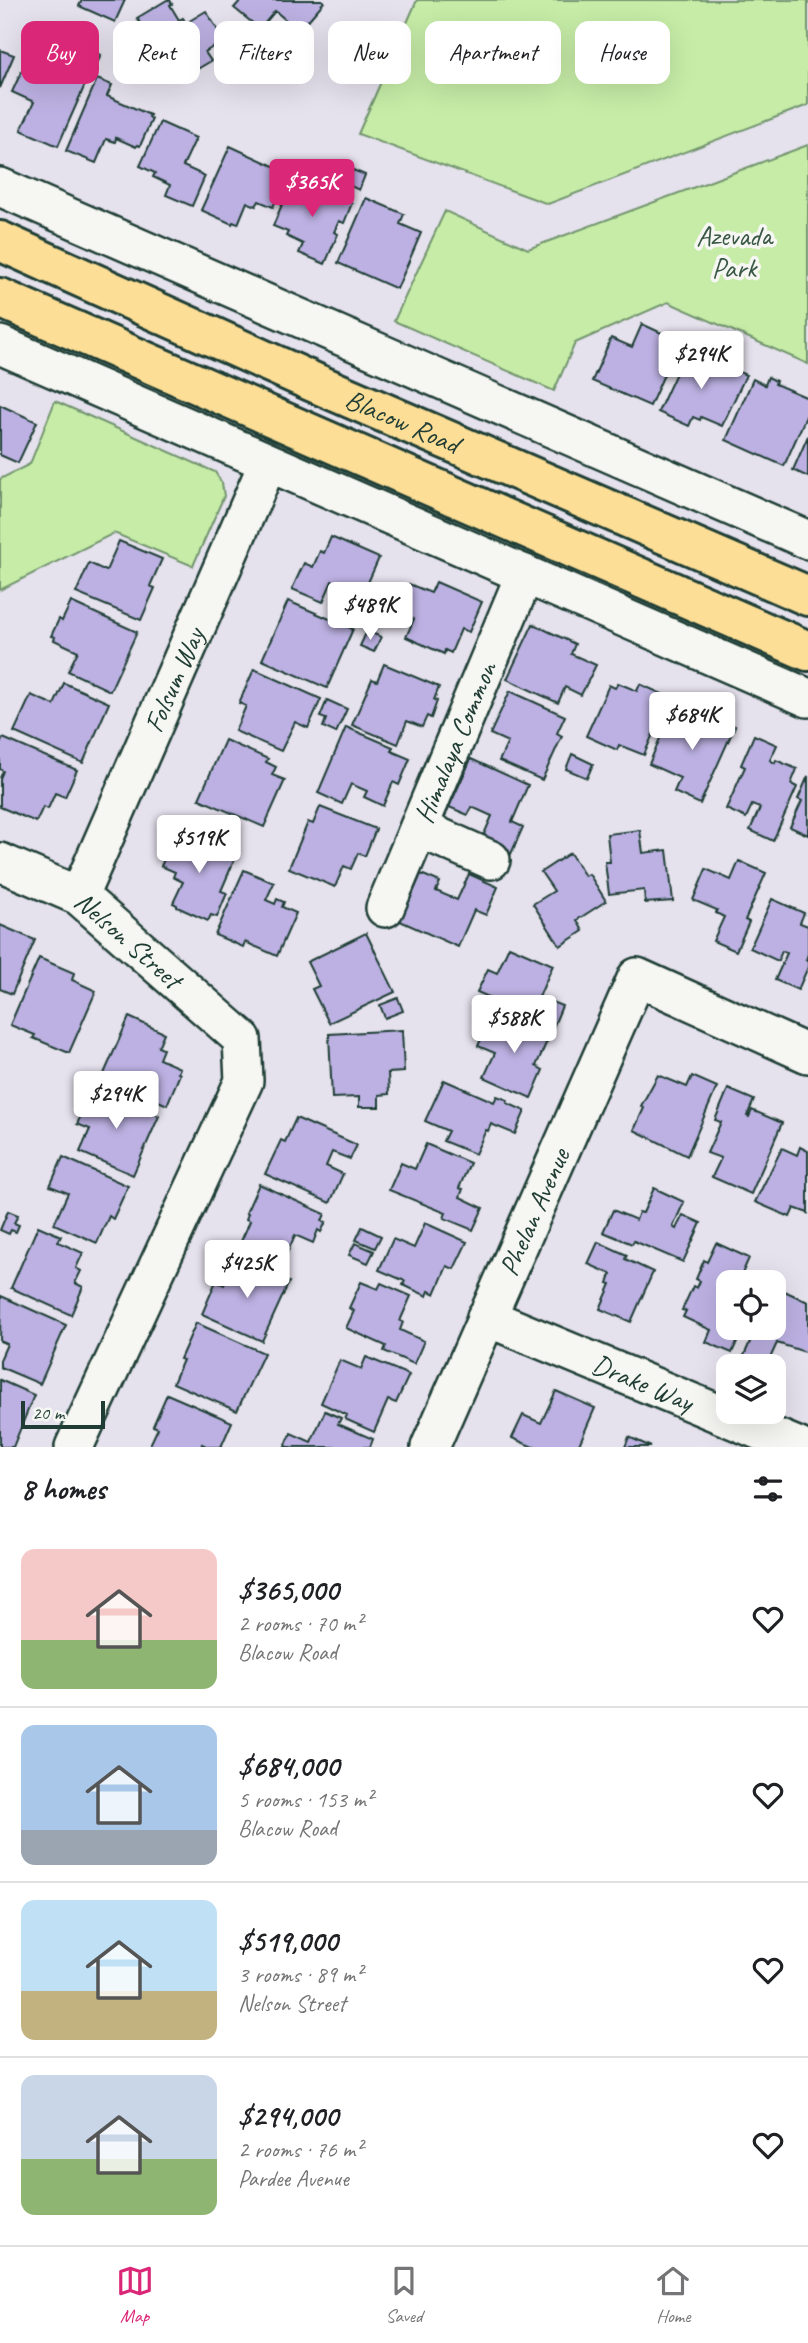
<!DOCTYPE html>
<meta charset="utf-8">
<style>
body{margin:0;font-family:Caveat,sans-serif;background:#f6f6f6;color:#202124;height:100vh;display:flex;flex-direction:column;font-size:26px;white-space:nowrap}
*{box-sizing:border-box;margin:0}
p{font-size:23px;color:#757577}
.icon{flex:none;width:38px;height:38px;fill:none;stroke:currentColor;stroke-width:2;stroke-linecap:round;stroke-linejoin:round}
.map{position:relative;height:1447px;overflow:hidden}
.sheet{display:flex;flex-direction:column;background:#fff;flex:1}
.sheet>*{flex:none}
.guide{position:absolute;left:21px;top:21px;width:766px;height:63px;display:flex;gap:14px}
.tools{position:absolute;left:716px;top:1270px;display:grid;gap:14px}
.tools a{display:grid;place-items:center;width:70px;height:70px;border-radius:14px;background:#fff;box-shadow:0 7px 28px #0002;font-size:35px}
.scale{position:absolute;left:21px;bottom:18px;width:84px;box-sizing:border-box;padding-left:7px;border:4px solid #1f3d34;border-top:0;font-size:19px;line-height:24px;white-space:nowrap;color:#1f3d34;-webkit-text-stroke:5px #f6f6f2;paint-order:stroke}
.price{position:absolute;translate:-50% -60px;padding:0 16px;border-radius:7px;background:#fff;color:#222;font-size:23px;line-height:46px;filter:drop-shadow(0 2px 4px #0008)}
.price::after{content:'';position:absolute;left:50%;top:42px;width:21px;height:16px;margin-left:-10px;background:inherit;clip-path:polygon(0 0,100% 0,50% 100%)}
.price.active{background:#db2777;color:#fff}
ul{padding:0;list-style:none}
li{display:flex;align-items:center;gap:21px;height:175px;padding:0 21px}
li+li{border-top:2px solid #e0e0e0}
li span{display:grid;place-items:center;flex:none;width:196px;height:140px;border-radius:14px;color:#555}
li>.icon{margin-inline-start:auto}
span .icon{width:84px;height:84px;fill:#fffc;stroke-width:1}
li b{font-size:30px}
h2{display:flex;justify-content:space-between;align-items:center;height:84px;padding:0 21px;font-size:30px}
.tag{padding:0 24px;border-radius:14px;background:#fff;box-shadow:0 7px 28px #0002;font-size:24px;line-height:63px}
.tag.active{background:#db2777;color:#fff}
.tabs{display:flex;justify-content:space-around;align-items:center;height:98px;border-top:2px solid #e0e0e0;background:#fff;font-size:19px;color:#757577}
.tabs a{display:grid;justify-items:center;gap:4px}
.tabs .active{color:#db2777}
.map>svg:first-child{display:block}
.green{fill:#c6eca7;stroke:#72946e;stroke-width:2}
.building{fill:#bcb1e2;stroke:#1f3d34;stroke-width:2}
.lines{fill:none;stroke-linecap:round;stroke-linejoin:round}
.minor-casing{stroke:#1f3d34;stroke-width:42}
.major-casing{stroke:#1f3d34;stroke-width:44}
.minor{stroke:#f6f6f2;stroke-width:37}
.major{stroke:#fdde96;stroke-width:38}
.labels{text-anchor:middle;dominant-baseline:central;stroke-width:7;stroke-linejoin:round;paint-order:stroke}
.park-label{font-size:28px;fill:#385745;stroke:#f6f6f2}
.street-label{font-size:28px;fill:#1f3d34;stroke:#f6f6f2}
</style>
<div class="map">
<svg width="808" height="1447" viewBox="0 0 808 1447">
<rect width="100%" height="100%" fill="#e5e1ed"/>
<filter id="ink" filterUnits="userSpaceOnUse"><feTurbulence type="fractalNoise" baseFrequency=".0143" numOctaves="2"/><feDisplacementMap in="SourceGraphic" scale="14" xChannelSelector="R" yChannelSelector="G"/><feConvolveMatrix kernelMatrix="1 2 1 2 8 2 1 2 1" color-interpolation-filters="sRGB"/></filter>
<g filter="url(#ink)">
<!-- green -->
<g class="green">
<path d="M417,0H808V105L548,204L358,134Z"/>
<path d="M808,145V364L668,302L575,343L554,391L394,321L445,211L528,249Z"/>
<path d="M55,401L215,472L222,483L224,496L193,566L114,533L0,590V479L30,464Z"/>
</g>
<!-- building -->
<g class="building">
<path d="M82,0H125L115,22L79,6Z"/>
<path d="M167,0H170L172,4L170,5L179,20L183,18L186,23L206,11L224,40L205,52L211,61L189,74L183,64L170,72L137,18Z"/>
<path d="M241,0H322L324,2L299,31L275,11L260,29L234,8Z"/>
<path d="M34,44L92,69L58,146L21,130L34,102L12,92Z"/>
<path d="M86,49L101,55L96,66L82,60Z"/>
<path d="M0,50L14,55L0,88Z"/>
<path d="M97,79L112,85L107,96L150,115L149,117L152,119L140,146L137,145L136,147L116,138L115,142L106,139L96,163L66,151Z"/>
<path d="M160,122L196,138L183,166L205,176L192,206L166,195L170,185L153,177L155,173L140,166Z"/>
<path d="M230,146L289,173L273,207L259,201L256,206L247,202L238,224L233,222L232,224L201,210Z"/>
<path d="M353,170L365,175L359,190L346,184Z"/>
<path d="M293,178L352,203L344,223L339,221L334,232L338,234L325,264L299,253L303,244L286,236L288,232L273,226Z"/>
<path d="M366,198L404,214L400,224L421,233L397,289L338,263Z"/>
<path d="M642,324L679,341L650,406L592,381L611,338L632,347Z"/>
<path d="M687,349L746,375L722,426L701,417L700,420L693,417L689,426L658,412Z"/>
<path d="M768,377L776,381L775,384L808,398V412L784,466L726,440L753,379L765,385Z"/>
<path d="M0,405L37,422L18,463L0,455Z"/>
<path d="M808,436V477L793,470Z"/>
<path d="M331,537L379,558L353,616L335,608L344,586L332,581L323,602L292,589L304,563L313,567L320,551L324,553Z"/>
<path d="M119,541L162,559L150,586L155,588L141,620L76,593L89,563L106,571Z"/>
<path d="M436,582L482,602L469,632L461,629L451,653L445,650L444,654L406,637L414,619L397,612L409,584L431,593Z"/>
<path d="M288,601L353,629L327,688L262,660Z"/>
<path d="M71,602L137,632L110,691L68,671L78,651L54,640L55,637L51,636L59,619L62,621Z"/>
<path d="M533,624L575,644L571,654L596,665L581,695L565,687L558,703L507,679Z"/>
<path d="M367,631L381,637L374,652L360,646Z"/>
<path d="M384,664L439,687L434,700L437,701L431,718L427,716L422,727L407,721L398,744L352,725L372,679L377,681Z"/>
<path d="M254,669L321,699L308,728L295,722L281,751L235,731L246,706L239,703Z"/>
<path d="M64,683L109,703L83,763L14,732L31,695L54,705Z"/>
<path d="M618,683L637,691L640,684L669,697L644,755L619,745L617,750L586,736L609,685L615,688Z"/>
<path d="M510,691L565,716L557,733L562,736L542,780L499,761L508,742L490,734Z"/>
<path d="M327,700L347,709L336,733L323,727L326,719L320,717Z"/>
<path d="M673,708L703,722L706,714L735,726L700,804L674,792L680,778L649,764Z"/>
<path d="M346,727L393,747L391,751L410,759L399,785L393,782L383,806L364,797L367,791L351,784L342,804L318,793Z"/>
<path d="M754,735L777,745L770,760L775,763L776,760L797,769L791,784L797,787L773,841L750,830L760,808L752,805L746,818L726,809L745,767L741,765Z"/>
<path d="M3,738L77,770L65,797L55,793L48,809L43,807L36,822L0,807V778L3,771L0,769V744Z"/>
<path d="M225,740L268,759L266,762L276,767L272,775L285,780L264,827L199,799Z"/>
<path d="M572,754L593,764L587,778L566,769Z"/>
<path d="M471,759L528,785L512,822L523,827L511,854L481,841L492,816L472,807L468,815L449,807Z"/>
<path d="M808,776V835L790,827L802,801L798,799Z"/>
<path d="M320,807L376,829L365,856L358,853L351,869L344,866L335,887L289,868L308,822L313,824Z"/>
<path d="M640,830L643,853L667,850L673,901L645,903L644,890L609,894L605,862H610L607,834Z"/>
<path d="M177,831L236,856L221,891L227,893L217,917L211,915L208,921L177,907V905L173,903L183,882L173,877L175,872L161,866Z"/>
<path d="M570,853L585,876L589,874L606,901L577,920L583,931L560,946L533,904L554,891L541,872Z"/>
<path d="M739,861L766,873L745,920L749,922L736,951L713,941L724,917L716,913L717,910L693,900L706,869L731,880Z"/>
<path d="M244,870L274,883L266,900L275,904L277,899L284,902L282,907L296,913L277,956L245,942L243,947L215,935Z"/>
<path d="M421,874L440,882L436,891L457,900L469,874L498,887L486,915L474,910L458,947L400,921Z"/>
<path d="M772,899L804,913L800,923L808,926V954L806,960H808V967L798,990L775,980L787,953L782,951L778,961L750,948Z"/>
<path d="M0,925L35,940L12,994L0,989Z"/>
<path d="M366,933L395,992L329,1023L312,989L319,986L307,962Z"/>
<path d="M509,946L553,965L539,997L562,1006L552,1030L510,1012L512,1007L477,992L488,969L497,973Z"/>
<path d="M39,958L74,973L72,980L96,991L69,1053L33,1038L35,1035L10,1025Z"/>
<path d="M398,998L403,1011L385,1018L380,1005Z"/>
<path d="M492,1014L518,1026L520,1022L544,1032L542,1036L548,1039L536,1066L543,1070L531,1098L484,1077L495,1053L478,1046Z"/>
<path d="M129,1017L164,1033L158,1047L163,1049L159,1059L180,1068L178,1073L180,1074L167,1105L103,1076Z"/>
<path d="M402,1030L404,1072L388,1073L389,1094L379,1095V1107H359V1097L332,1098L329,1034Z"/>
<path d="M658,1075L687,1087L692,1076L717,1087L687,1156L634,1130L644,1108L641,1106Z"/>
<path d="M444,1080L494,1102L497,1096L508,1100L507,1103L525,1111L515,1134L491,1124L488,1131L486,1130L475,1154L443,1141L448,1131L425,1121Z"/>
<path d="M94,1088L159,1116L133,1175L80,1152L90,1129L77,1124Z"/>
<path d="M728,1089L754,1100L747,1116L749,1117L752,1110L782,1123L751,1194L712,1177L721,1158L707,1153L721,1122L715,1120Z"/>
<path d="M296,1118L357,1145L350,1159L332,1152L326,1166L343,1174L330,1203L265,1174L281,1140L285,1142Z"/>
<path d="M426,1144L470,1163L459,1188L463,1189L460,1197L483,1208L473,1230L444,1218L446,1213L389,1190L401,1163L415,1169Z"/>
<path d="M800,1147L808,1151V1213L794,1208L790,1217L755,1202L782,1148L797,1155Z"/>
<path d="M63,1157L128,1186L113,1219L109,1216L97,1243L54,1224L68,1193L50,1186Z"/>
<path d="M259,1184L325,1214L322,1221L326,1222L321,1232L318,1230L313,1243L295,1235L282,1265L239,1246L250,1221L246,1219L248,1214L246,1213Z"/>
<path d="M654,1188L684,1202L673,1227L676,1229L683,1215L701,1223L683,1262L634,1241L632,1244L603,1232L613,1210L636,1220L639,1212L643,1213Z"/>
<path d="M8,1211L18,1215L14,1223L19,1225L16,1232L11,1230L9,1234L0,1230Z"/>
<path d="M425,1223L467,1242L454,1269L447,1266L435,1294L429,1291L427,1296L403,1285L405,1281L379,1270L393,1239L414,1248Z"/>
<path d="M38,1226L61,1236L58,1242L83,1253L76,1268L81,1271L75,1283L83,1287L71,1315L11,1288Z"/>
<path d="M362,1227L381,1236L375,1248L356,1240Z"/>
<path d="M598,1242L627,1255L625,1259L653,1272L631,1322L600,1309L611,1284L608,1283L611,1274L588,1264Z"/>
<path d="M355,1243L374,1251L368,1263L349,1255Z"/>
<path d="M716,1243L749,1258L741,1276L756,1283H728V1328H743L732,1353L706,1342L711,1330L683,1317L686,1311L682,1310L693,1286L697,1288L700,1281L696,1279L704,1260L707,1262Z"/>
<path d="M241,1261L289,1282L262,1341L202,1314L216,1281L224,1285L229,1274L234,1276Z"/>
<path d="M361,1282L378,1289L381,1283L411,1296L400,1321L403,1322L400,1330L424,1341L414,1364L384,1351L386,1346L346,1328L354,1311L349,1308Z"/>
<path d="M778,1288L808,1302V1353L777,1343L766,1367H763L743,1358L756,1328L759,1330L760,1328H774V1298Z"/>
<path d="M1,1296L66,1325L40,1384L0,1367V1360L7,1344L0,1341Z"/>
<path d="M196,1323L264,1353L237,1411L173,1383L183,1360L180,1359Z"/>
<path d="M366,1357L409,1375L396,1403L388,1400L374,1432L345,1419L347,1415L321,1403L340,1360L361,1369Z"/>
<path d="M0,1380L34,1395L13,1447H0Z"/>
<path d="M556,1391L595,1408L578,1447H533L512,1438L523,1415L541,1423Z"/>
<path d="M167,1394L232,1422L221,1447H208L202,1444L201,1447H149L158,1428L153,1426Z"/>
<path d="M325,1411L341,1418L338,1424L373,1439L370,1447H285L291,1433L311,1442Z"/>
<path d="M629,1437L651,1447H625Z"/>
</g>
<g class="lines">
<defs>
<g id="minor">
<path d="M0,187L808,540"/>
<path d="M0,345L808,698"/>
<path d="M419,828L491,860"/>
<path id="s1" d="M0,862L79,896L242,1039L244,1081L74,1447"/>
<path id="s2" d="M79,896L268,463"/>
<path id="s3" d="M385,908L525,574"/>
<path id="s4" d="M486,1317L799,1447"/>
<path id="s5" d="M430,1447L637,977L808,1054"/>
</g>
<g id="major">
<path id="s6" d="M0,241L313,382L808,596"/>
<path d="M0,298L808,651"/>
</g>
</defs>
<!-- minor casing -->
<use href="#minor" class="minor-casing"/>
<!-- major casing -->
<use href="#major" class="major-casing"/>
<!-- minor -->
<use href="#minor" class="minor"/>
<!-- major -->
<use href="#major" class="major"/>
</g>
</g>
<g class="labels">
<!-- park labels -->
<g class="park-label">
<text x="734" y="235">Azevada<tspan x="734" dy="32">Park</tspan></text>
</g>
<!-- street labels -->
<g class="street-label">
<text stroke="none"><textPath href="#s6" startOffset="441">Blacow Road</textPath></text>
<text stroke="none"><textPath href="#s2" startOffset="236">Folsum Way</textPath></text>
<text stroke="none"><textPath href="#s3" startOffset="180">Himalaya Common</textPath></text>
<text stroke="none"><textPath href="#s1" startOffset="152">Nelson Street</textPath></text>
<text stroke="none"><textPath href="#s5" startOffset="257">Phelan Avenue</textPath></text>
<text stroke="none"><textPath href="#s4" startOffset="170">Drake Way</textPath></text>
</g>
</g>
</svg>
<div class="tools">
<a><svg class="icon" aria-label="locate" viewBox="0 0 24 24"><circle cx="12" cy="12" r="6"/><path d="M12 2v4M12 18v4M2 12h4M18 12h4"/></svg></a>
<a><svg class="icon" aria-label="layers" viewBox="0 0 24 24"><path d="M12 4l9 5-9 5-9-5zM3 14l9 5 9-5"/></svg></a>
</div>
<div class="scale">20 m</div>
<b class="price active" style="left:312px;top:219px">$365K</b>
<b class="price" style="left:701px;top:391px">$294K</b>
<b class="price" style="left:370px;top:642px">$489K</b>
<b class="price" style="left:692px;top:752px">$684K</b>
<b class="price" style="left:199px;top:875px">$519K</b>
<b class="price" style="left:514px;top:1055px">$588K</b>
<b class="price" style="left:116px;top:1131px">$294K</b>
<b class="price" style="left:247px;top:1300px">$425K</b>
<div class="guide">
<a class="tag active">Buy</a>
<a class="tag">Rent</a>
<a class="tag">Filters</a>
<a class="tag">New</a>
<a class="tag">Apartment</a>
<a class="tag">House</a>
</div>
</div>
<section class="sheet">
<h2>8 homes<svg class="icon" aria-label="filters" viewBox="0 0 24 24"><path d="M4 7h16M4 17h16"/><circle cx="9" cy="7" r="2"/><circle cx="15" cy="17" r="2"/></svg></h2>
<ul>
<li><span style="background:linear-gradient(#f6c9c9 65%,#8fb573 0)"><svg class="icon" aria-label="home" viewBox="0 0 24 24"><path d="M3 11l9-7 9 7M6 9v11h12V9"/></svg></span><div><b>$365,000</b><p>2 rooms · 70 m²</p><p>Blacow Road</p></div><svg class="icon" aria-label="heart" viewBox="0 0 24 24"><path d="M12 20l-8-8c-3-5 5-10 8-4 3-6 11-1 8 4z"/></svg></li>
<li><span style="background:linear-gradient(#a9c7e8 75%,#9aa5b1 0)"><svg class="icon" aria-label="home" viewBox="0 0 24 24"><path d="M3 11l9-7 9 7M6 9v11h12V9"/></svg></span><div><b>$684,000</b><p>5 rooms · 153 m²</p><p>Blacow Road</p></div><svg class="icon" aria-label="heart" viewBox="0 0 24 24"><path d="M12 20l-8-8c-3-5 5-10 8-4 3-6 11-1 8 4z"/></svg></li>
<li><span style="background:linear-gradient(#bfe0f5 65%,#c2b280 0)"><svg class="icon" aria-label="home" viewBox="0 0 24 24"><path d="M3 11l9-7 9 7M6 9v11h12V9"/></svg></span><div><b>$519,000</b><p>3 rooms · 89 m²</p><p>Nelson Street</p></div><svg class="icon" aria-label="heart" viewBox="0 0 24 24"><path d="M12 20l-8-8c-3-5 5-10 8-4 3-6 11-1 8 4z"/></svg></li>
<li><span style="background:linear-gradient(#c9d6e8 60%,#8fb573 0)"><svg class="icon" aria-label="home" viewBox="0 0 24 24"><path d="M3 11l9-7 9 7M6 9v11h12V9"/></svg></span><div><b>$294,000</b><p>2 rooms · 76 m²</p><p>Pardee Avenue</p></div><svg class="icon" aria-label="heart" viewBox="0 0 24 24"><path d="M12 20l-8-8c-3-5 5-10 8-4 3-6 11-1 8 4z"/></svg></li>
</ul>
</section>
<nav class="tabs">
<a class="active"><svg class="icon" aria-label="map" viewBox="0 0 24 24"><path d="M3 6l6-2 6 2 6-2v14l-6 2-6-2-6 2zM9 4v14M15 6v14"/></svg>Map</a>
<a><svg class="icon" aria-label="saved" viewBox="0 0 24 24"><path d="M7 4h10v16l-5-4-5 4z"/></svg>Saved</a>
<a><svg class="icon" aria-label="home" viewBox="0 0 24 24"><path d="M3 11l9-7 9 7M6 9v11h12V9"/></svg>Home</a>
</nav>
